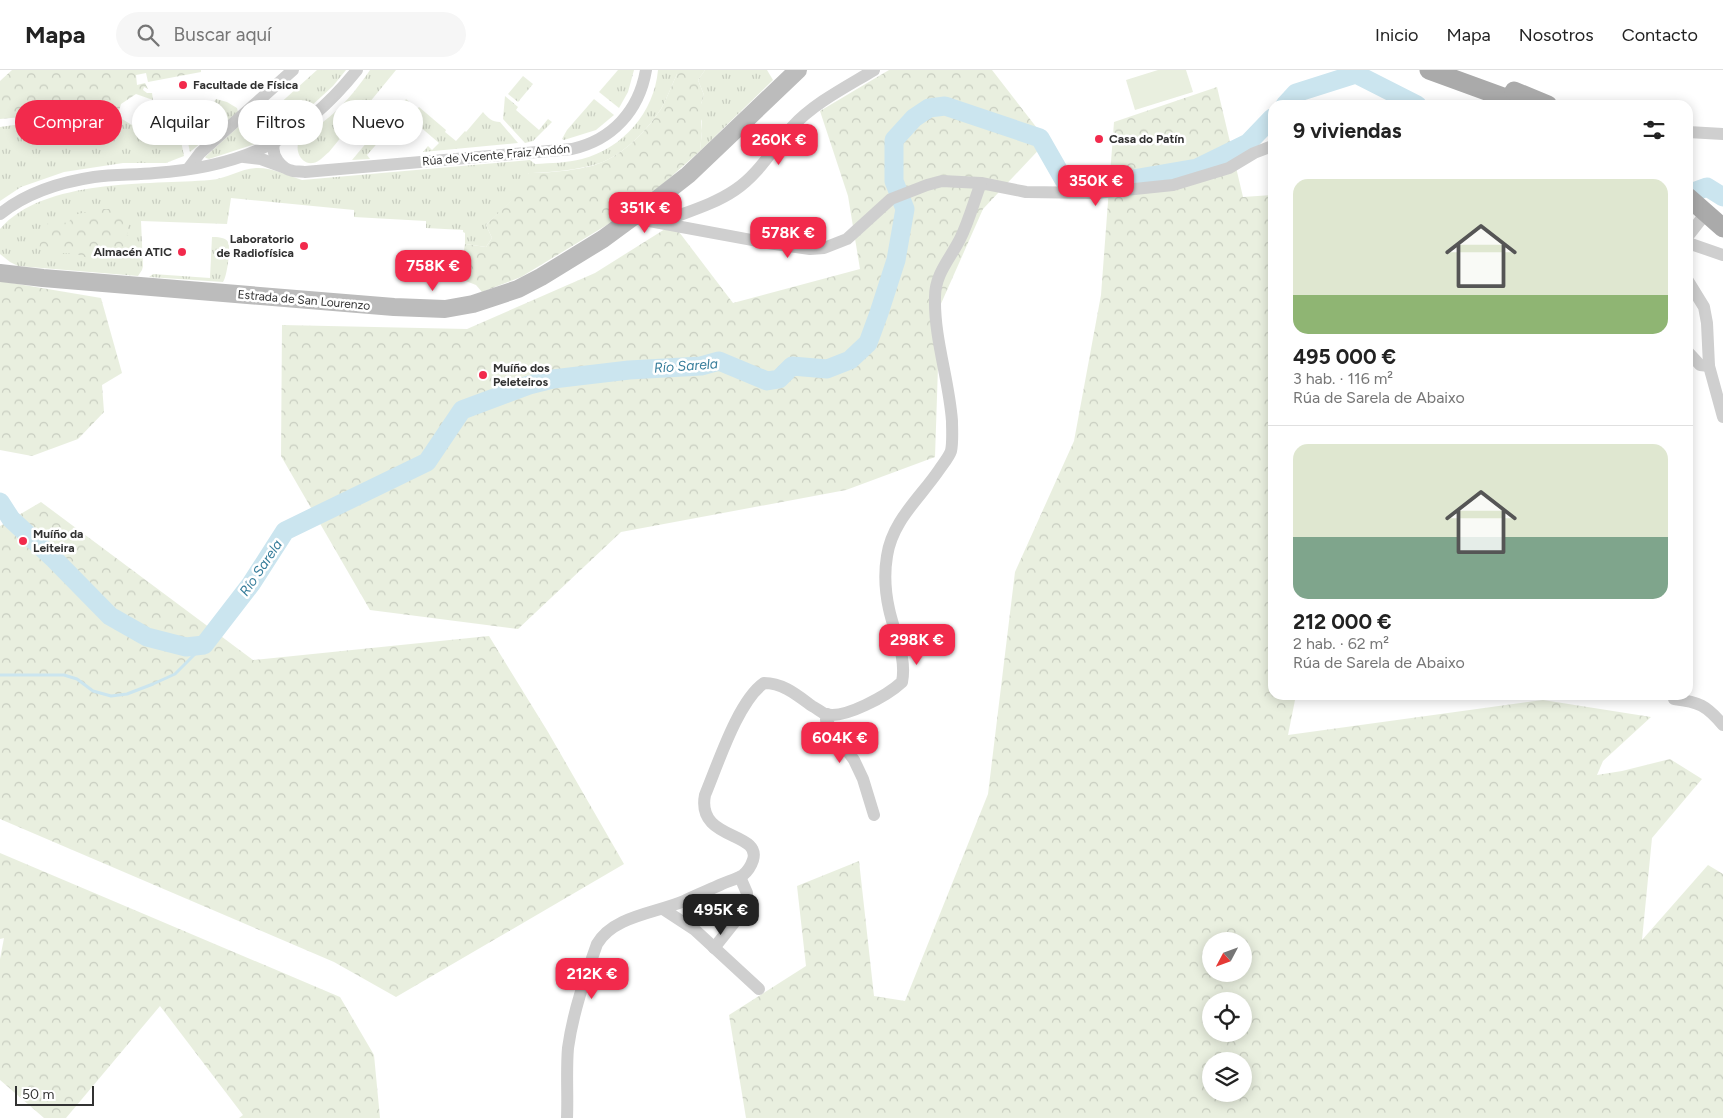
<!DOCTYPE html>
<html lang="es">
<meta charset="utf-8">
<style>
body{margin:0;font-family:Figtree,sans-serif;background:#f6f6f6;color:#222;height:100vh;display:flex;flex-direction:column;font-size:19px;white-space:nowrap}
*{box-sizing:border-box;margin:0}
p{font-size:16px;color:#767676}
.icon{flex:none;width:28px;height:28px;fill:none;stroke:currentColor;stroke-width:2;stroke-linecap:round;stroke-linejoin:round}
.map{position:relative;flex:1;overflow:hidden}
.details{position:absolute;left:1268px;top:30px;width:425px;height:600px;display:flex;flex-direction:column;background:#fff;border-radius:15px;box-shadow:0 2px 12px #0003}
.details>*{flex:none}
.banner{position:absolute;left:15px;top:30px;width:475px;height:45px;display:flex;gap:10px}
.needle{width:32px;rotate:229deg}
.buttons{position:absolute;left:1202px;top:862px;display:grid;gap:10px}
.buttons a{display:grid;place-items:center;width:50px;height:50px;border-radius:50%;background:#fff;box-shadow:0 2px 12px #0003;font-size:25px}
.scale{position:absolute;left:15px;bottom:12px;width:79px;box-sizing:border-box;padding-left:5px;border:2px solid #323232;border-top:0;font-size:14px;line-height:18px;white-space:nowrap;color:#323232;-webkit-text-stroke:4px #fff;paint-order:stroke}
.price{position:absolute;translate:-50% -42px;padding:0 11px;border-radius:10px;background:#f22a4c;color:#fff;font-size:16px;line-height:32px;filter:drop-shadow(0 1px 2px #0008)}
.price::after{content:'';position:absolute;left:50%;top:30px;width:15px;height:11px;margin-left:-8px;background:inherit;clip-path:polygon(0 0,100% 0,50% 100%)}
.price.on{background:#222;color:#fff}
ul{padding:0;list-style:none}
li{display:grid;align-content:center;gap:10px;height:265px;padding:0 25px}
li+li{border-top:1px solid #e0e0e0}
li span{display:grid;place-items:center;height:155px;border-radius:15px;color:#555}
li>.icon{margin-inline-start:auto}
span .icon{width:90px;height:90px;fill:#fffc;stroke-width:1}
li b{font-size:21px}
h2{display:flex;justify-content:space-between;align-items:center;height:60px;padding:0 25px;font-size:21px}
.tag{padding:0 18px;border-radius:22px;background:#fff;box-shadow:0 2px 12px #0003;font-size:18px;line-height:45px}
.tag.on{background:#f22a4c;color:#fff}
header{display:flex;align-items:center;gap:30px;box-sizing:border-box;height:70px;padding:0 25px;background:#fff;border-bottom:1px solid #e0e0e0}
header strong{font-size:24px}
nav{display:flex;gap:28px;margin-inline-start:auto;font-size:18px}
.search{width:350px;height:45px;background:#f6f6f6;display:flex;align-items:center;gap:12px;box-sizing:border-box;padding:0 18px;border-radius:28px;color:#767676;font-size:19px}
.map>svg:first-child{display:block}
.grass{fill:url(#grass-tufts)}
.forest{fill:url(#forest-crowns);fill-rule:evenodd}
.garden{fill:#e9efdf}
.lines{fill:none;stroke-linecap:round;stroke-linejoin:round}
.stream{stroke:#cbe5ef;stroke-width:3}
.river{stroke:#cbe5ef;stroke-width:19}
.street{stroke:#cfcfcf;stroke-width:12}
.secondary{stroke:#bcbcbc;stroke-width:18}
.primary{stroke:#aaa;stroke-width:19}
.poi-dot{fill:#f22a4c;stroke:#fff;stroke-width:2}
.labels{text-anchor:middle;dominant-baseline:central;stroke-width:5;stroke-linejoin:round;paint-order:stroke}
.poi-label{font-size:12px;font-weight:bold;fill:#323232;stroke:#fff;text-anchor:start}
.street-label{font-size:12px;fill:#323232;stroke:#fff}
.water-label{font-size:14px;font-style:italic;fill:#387e9b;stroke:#fff}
</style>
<header>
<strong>Mapa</strong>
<div class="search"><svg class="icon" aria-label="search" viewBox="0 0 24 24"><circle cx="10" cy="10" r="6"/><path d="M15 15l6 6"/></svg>Buscar aquí</div>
<nav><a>Inicio</a><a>Mapa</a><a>Nosotros</a><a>Contacto</a></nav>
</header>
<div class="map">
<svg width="1723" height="1048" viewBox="0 0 1723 1048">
<defs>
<pattern id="grass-tufts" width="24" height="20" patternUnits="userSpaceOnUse" patternTransform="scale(1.25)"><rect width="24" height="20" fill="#e9efdf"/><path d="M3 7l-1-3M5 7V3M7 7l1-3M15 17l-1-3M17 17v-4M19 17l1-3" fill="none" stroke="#c8cdc0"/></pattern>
<pattern id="forest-crowns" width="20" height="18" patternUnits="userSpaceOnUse" patternTransform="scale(1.25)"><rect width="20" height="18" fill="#e9efdf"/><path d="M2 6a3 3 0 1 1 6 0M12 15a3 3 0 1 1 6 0" fill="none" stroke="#c8cdc0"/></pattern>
</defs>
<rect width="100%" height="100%" fill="#fff"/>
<!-- grass -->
<g class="grass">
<path d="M317,0H346L333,16L297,49L255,74L209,89L206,88L205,87L260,37L267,45Z"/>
<path d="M370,0H396L329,82C324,86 319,92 313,93C300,95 293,77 301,68C307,61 316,58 323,52C341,39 357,19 370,0Z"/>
<path d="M618,0H634L628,22L619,38L599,22Z"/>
<path d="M658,0H677V4C672,15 667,28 661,39C647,60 628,80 605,91C588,99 548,103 529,103L519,124L486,155L492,168L486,177L465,174V163L463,162V160L426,158V151L354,147V140L231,128L227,154L141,151L143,196L142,200L138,206L18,196L10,192L0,184V159C44,108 149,115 210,110C227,109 241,98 258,98C273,98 289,106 302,110L530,90L535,94C551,93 567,93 582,89C623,78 654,43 658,0Z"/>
<path d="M705,0H767L773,10L700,81L702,61L701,34L704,25L698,10Z"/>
<path d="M523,6L533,14L518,32L508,24Z"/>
<path d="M505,26L518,37L516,40L539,60L548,49L552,52L533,71L525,73L503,49Z"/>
<path d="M216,29L227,32L237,38L238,42L190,82L187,68L184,65L166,68L181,71L184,86L166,93H123L64,102L21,117L0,131V57L42,51L85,53L122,49L132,55L136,56L146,50L207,38L211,37Z"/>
<path d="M406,29L417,39L419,37L446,60L445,62L456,71L465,61L466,62L483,42C488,48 492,52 500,52L518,73L423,82L428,76L432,80L439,73L404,43L367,85L370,89L352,90L399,34L401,36Z"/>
<path d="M594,29L614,45L596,60L564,70L562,69L567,60Z"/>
<path d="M212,167C217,167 225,167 228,172C231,177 227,207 223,212L149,207L153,204L210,208Z"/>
</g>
<!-- forest -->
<g class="forest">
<path d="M12,0H201V2L148,12L146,3L136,5L137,15L145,13L148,19L144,17L143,20L147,23H152L153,30L136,24L121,34L119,41L87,46L44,45L0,49V11Z"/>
<path d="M677,0H705L698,10L704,25L701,34L708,38L701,51L702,61L700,81L664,113L620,147L521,207L482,222L476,215L463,210L459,192L464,180L465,174L486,177L492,168L486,155L518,124L514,120L529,103C549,103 587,100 605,91C628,80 647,60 661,39C667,28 672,15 677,4Z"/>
<path d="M889,0H992L1047,71L983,139L940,236L935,387L846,420L621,462L518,559L370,540L281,386L282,255L467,259L595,203L673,154L733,233L860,199L848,126L820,41Z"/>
<path d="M1217,17L1243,127L1272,125V625H1296L1288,665L1543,630L1651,647L1603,691L1597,705L1622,701L1670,689L1702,709L1652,768L1642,870L1708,795L1723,804V1048H746L729,945L806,896L797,816L859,791L874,926L905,931L988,724L1015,502L1074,371L1101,225L1114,52ZM1211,871H1244V904H1211ZM1211,931H1244V964H1211ZM1211,991H1244V1024H1211Z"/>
<path d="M98,139H116L128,154L127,165L136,168L137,180L135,195L126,188V180L111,192C99,188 86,190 76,183C64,184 51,182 39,179L42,163L48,153L56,152L68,153L74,145Z"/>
<path d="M0,211L101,228L122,303L102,315L104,342L78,369L32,386L0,380Z"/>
<path d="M41,432L253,590L489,566L548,662L624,794L396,927L334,892L0,749V456Z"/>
<path d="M0,783L340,927L374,985L380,1048H239L243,1045L160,936L66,1048H44L0,1010V889L4,868L0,869Z"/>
</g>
<!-- garden -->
<path class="garden" d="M1158,0H1186L1193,22L1135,40L1126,10Z"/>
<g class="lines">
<!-- stream -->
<path class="stream" d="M0,605H64L77,609L93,621L111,626L127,624L153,614L175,604L204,575"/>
<!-- river -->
<g class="river">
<path d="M1285,35L1296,23L1356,4L1417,35"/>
<path d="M1688,124L1707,117L1723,127"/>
<path d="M0,432L11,449L54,489L110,546L147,567L186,577L204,575L251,514L285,461L427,392L462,340L529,315L553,309L629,300L701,296L719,291L767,311L779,309L792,296L827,299L850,290L868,273L879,243L896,190L905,139L894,111V70L914,48L929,38L945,36L1040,68L1064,110H1127L1197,98L1248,73L1272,48"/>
</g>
<!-- street -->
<g class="street">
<path d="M1688,62L1723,64"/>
<path d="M274,74C271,85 281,99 293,101C297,102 301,101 305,102L572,79C612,70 639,41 646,0"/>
<path d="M244,87L261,89L283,97"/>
<path d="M188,99L200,83L293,0"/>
<path d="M0,144C26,123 61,112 94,107C114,104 135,105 155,103C243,97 301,70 357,0"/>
<path d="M633,148L768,173L810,179L824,178L847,169L891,129L927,115L942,111L981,113L1026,122L1096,123L1173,115L1229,98L1254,83L1272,76"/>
<path d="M662,152C686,142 713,135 735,120C759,104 773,78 792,57C814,33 846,17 874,0"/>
<path d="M1688,166L1706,143"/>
<path d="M1688,173L1723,185"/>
<path d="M1688,211L1704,237L1707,253L1709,296L1723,347"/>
<path d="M1688,282L1700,295L1709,296"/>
<path d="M1674,629C1699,632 1706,635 1723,655"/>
<path d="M827,644L826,650L835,664L854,690L863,709L874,745"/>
<path d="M663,839L695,860L759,919"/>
<path d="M714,878L745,839L747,823L740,807"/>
<path d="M567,1048C568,1025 566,1001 568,978C573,942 585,908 597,874C613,846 656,843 684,831C696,825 709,820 722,814C729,811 737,809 743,805C748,801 751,796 753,790C762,761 696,771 705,725C718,694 738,631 764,613C783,613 797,625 812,636C816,638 821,642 825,644C844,650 888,625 902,612C907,587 894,563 889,539C885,521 884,504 887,486C892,451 920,428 939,400C943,394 949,387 951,381C953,372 952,360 952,351C949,309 934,269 935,227C935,204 950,189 960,169C969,151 974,131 981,113"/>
</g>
<!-- secondary -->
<path class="secondary" d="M0,203L43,208L394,237L445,239L473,234L518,219L541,207L603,169L656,130L688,105L798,0"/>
<!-- primary -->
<g class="primary">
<path d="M1429,0L1525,35"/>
<path d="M1514,21L1548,35"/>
<path d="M1688,127L1723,158"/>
</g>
</g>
<!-- markers -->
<g class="poi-dot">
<circle cx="183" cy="15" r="5"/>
<circle cx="1099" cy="69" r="5"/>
<circle cx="304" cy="176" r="5"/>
<circle cx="182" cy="182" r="5"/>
<circle cx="483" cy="305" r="5"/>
<circle cx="23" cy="471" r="5"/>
</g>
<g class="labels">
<!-- poi labels -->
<g class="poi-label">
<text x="193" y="15">Facultade de Física</text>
<text x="1109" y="69">Casa do Patín</text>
<text x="294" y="169" text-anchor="end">Laboratorio<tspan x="294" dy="14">de Radiofísica</tspan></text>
<text x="172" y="182" text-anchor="end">Almacén ATIC</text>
<text x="493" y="298">Muíño dos<tspan x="493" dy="14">Peleteiros</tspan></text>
<text x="33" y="464">Muíño da<tspan x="33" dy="14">Leiteira</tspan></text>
</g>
<!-- street labels -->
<g class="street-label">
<text transform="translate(496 85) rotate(-5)">Rúa de Vicente Fraiz Andón</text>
<text transform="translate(304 230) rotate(5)">Estrada de San Lourenzo</text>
</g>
<!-- water labels -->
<g class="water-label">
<text transform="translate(686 296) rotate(-4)">Río Sarela</text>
<text transform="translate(261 498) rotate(-56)">Río Sarela</text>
</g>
</g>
</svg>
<div class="buttons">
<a><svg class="needle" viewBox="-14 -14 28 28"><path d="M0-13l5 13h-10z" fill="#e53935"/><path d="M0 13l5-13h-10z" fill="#767676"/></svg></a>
<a><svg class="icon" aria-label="locate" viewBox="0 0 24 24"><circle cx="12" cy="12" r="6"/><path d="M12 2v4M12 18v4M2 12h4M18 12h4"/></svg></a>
<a><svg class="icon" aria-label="layers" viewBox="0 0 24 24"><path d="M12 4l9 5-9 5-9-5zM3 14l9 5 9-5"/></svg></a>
</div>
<div class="scale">50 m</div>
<b class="price" style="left:779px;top:96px">260K €</b>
<b class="price" style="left:1096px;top:137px">350K €</b>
<b class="price" style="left:645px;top:164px">351K €</b>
<b class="price" style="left:788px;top:189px">578K €</b>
<b class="price" style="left:433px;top:222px">758K €</b>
<b class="price" style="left:917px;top:596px">298K €</b>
<b class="price" style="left:840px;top:694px">604K €</b>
<b class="price on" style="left:721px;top:866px">495K €</b>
<b class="price" style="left:592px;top:930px">212K €</b>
<div class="banner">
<a class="tag on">Comprar</a>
<a class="tag">Alquilar</a>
<a class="tag">Filtros</a>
<a class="tag">Nuevo</a>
</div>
<section class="details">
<h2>9 viviendas<svg class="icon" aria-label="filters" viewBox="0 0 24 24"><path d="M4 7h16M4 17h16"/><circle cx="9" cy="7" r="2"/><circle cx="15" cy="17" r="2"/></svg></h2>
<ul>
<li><span style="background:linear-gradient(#dfe7d0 75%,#8fb573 0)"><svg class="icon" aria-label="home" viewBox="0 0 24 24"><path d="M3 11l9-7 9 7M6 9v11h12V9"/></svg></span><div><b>495 000 €</b><p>3 hab. · 116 m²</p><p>Rúa de Sarela de Abaixo</p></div></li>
<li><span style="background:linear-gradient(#dfe7d0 60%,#7fa58c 0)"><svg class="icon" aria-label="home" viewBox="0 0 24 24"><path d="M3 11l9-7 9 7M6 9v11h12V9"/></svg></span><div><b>212 000 €</b><p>2 hab. · 62 m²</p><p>Rúa de Sarela de Abaixo</p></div></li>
</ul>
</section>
</div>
